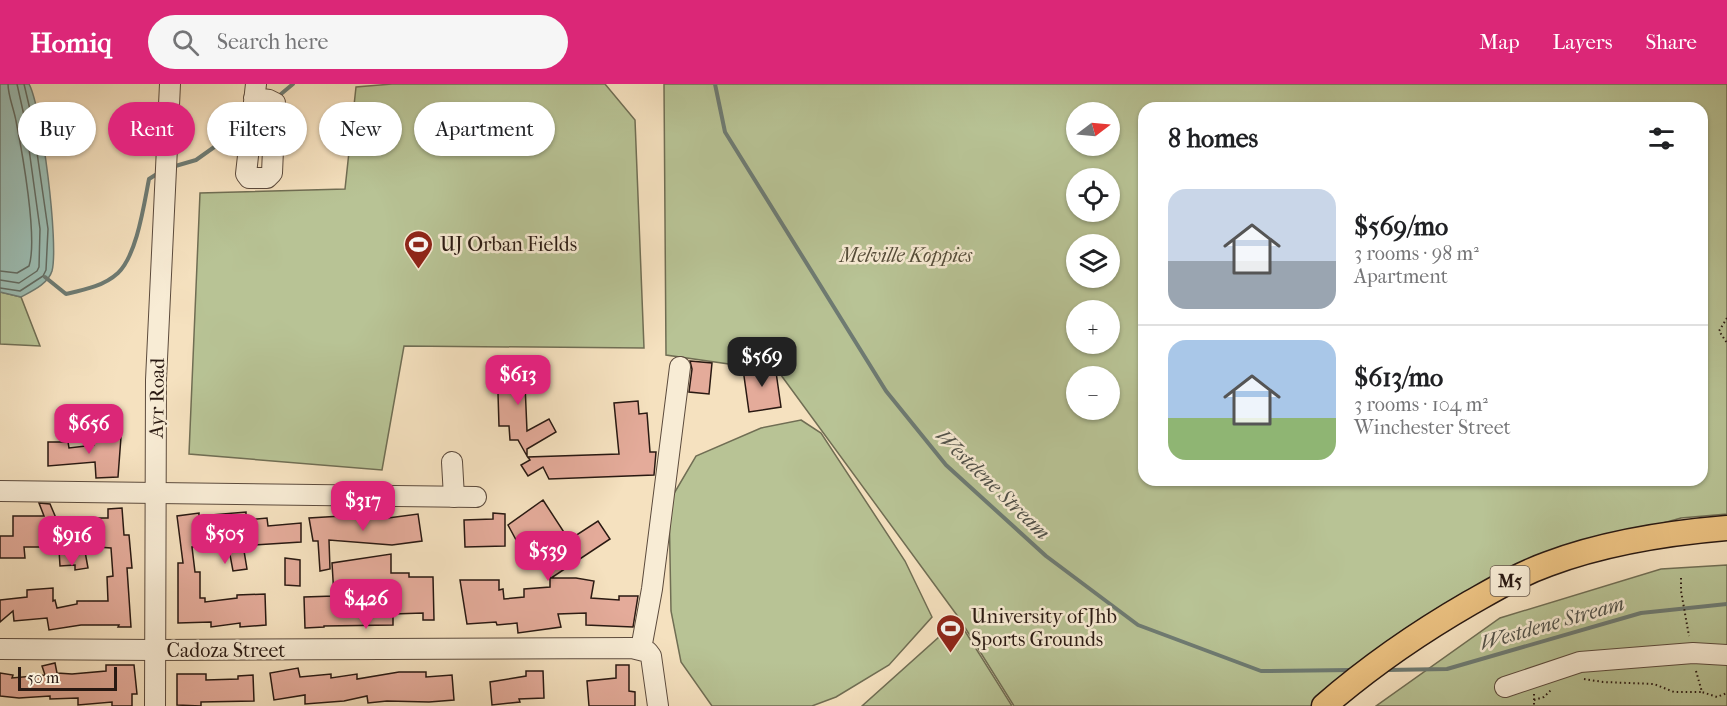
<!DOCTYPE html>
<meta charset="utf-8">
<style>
body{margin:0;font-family:"IM FELL French Canon",serif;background:#f6f6f6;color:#202124;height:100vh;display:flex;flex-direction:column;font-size:22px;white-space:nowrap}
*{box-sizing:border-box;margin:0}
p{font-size:20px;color:#757577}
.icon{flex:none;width:33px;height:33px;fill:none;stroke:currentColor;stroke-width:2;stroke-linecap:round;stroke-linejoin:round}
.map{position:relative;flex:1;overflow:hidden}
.drawer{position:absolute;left:1138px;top:18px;width:570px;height:384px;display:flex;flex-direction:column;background:#fff;border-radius:18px;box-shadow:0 2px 4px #0004}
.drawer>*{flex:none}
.top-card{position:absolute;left:18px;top:18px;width:570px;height:54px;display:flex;gap:12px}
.needle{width:39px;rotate:74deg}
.controls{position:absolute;left:1066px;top:18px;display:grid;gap:12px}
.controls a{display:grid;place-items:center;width:54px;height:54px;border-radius:50%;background:#fff;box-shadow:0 2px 4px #0004;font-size:30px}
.scale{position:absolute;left:18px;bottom:15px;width:99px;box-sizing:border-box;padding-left:6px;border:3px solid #291912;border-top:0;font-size:16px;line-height:21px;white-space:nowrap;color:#291912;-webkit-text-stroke:4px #f8ecd5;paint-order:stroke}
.price{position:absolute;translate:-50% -51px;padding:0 14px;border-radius:12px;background:#db2777;color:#fff;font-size:20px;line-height:39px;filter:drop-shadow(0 2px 3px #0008)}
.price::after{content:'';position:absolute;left:50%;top:36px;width:18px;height:14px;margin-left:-9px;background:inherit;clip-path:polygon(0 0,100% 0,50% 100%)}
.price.selected{background:#222;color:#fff}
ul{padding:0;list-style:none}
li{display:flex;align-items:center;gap:18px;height:150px;padding:0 30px}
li+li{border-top:2px solid #e0e0e0}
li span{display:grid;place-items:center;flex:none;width:168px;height:120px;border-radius:18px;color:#555}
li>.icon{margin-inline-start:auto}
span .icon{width:72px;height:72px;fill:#fffc;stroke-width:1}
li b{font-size:26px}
h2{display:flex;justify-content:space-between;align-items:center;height:72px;padding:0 30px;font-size:26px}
.tag{padding:0 21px;border-radius:27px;background:#fff;box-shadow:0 2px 4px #0004;font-size:21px;line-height:54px}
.tag.selected{background:#db2777;color:#fff}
header{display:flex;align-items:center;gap:36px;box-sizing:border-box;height:84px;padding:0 30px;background:#db2777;color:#fff}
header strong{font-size:28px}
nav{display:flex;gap:33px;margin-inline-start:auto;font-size:21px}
.search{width:420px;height:54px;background:#f6f6f6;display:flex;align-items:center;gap:15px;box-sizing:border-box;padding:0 21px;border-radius:33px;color:#757577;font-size:22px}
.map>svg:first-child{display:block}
.green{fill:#b8c395;stroke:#706e54;stroke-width:1.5;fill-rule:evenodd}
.water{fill:#9cbdb3;stroke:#6e7b73;stroke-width:1.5}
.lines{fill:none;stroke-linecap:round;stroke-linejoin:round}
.shore{stroke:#626b62;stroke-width:1.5}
.stream{stroke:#6e7b73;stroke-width:4}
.building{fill:#e4ab9a;stroke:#291912;stroke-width:1.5}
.minor-casing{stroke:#5c4b3d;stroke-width:22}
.major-casing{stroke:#291912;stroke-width:27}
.path{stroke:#291912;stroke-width:2;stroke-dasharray:1.5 3;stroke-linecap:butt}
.minor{stroke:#f8ecd5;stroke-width:20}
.major{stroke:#eac080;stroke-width:24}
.labels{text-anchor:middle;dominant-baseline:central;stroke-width:5;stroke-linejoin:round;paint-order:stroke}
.shield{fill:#f8ecd5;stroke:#67584c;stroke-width:1.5}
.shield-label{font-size:18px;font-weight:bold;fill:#291912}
.poi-label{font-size:20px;fill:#291912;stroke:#f8ecd5;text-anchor:start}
.park-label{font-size:20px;font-style:italic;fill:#544c39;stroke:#f8ecd5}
.street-label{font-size:20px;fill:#291912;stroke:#f8ecd5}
.water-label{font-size:21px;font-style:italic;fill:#51524a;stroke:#f8ecd5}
</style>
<header>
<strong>Homiq</strong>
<div class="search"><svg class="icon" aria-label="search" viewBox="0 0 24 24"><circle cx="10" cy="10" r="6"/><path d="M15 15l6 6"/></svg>Search here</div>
<nav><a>Map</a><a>Layers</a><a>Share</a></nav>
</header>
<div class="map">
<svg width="1727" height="622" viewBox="0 0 1727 622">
<rect width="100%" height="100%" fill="#f5e1bf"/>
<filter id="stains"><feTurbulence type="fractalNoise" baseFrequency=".00333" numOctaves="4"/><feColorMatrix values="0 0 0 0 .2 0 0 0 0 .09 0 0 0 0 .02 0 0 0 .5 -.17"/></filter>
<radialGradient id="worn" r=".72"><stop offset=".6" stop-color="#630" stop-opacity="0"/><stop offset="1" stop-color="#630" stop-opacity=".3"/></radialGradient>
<!-- green -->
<g class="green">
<path d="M392,0H605L635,36L644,264L404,262L382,386L189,370L200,109L345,105L356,3Z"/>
<path d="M664,0H1727V430L1681,434L1541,473L1313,622H1014L959,534L778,287L666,271ZM1144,24H1702V396H1144ZM1077,28H1110V62H1077ZM1077,94H1110V128H1077ZM1077,160H1110V194H1077ZM1077,226H1110V260H1077ZM1077,292H1110V326H1077Z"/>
<path d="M0,208L21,213L40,262L0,260Z"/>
<path d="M801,336L821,349L905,477L932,533L889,581L836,613L812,622H712L681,578L671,527L669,418L696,372L761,344Z"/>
<path d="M1727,481V622H1376L1500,534L1661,485Z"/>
<path d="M958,536L1012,622H862Z"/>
</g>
<!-- water -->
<path class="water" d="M0,0H29C42,24 59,161 52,187C48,200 32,207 21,213L0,208Z"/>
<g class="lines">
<!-- shore -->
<g class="shore">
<path d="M0,187L17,189L29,182C38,155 22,67 16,37C14,25 8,12 8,0"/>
<path d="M0,196L19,199L37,187L39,183L40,145L25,36L17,0"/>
<path d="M0,204L20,207L43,192L46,186L48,145L32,34L24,0"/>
</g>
<!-- stream -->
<g class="stream">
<path d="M715,0L725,48L886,307L946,381L1046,472L1138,541L1261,587L1351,586"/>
<path d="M281,10L293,0"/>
<path d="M172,83L196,76L241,44"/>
<path d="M45,193L66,210C84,206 104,202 118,189C137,171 144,120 149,95L160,88"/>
<path d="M1387,586L1447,585L1641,529L1727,520"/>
</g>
</g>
<!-- building -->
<g class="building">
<path d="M497,277H524L527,347L549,335L556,348L527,365V372L518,356H510L509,342H499Z"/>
<path d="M690,277L712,279L709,310L689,308L692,285Z"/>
<path d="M775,281L781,323L749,328L743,285Z"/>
<path d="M638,317L639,330L647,329L650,368H656L654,391L549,395L543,383L528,392L521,381L530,376L528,373L619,370L614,319Z"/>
<path d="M95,351L121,353L118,393L96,394L95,378L48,382V358H68L69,364L94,361Z"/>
<path d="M543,416L569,456L598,437L610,455L551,494H576L594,497L591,514L619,516V512H638L633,543L586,541V529L558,530L561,543L518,549L517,539L497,541L496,538L467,540L460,496H499V506L503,505L504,515L524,513V505L550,503V485L534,461L522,467L508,441Z"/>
<path d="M39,419L50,420L56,434H108V425L122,424L124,451H129L132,484H127L131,543H118L119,541H81L49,546L47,534L14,537L13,527L0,538V516L27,513V506L53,504V517L55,516L57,524L77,520V517H108L107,493L113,492L111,464L84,462L88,484L75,486V481L60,482L59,466L46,465V463H24L25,474H0V452H13V432H44Z"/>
<path d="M246,428V436L267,434L268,442L301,439V458L238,462V466L244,467L247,485L233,487L228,460L192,463L195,488H200V514H205V518L237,514V511L265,510L266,541L240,543V539L211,543V538L178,539V479H183L177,432L199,429V432Z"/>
<path d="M493,429L505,430V462L465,463L464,436L493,435Z"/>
<path d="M418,430L422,457L392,461L329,456L330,485L320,487L318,457H313L309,434L342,432L388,434Z"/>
<path d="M391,470V489H409V493H433L434,536H423V529L393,530V541L324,542V543L305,544L304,513L334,512L332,479Z"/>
<path d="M285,474L300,476V502L285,501Z"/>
<path d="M55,579L57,589L72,590L106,587V581H134L137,610H132V622H112V618L78,621V614L50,615V612L19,614L0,612V589L13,591L12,594L45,591L42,582Z"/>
<path d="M616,581H629V607L635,608V622H589L587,597L616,594Z"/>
<path d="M298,584L300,593L331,590V594L357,590V595L399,588H426V593L452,591L454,616L429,618L387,617L368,619L367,612L344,617L305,620V611L274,616L270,589Z"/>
<path d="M526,587H543L544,614L519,615L520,618L492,621L490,598L526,592Z"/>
<path d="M177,590H206V596L238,595V592L253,591L254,617L201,618V622L177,621Z"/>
</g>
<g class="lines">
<defs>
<g id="minor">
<path d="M254,14L269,16L275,19L272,89L267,94H249L246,90L256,0"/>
<path d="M452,378L454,413"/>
<path d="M0,407L476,413"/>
<path d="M0,565L155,566L632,564L648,568L651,572L658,622"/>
<path d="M641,565L652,505L680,283"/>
<path d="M1505,603L1580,578L1693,569L1727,571"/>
<path d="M155,622L156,296L170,0"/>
</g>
<path id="major" d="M1324,622C1369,583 1418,549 1470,519C1495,505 1520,490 1548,480C1604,459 1667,449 1727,444"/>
</defs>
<!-- minor casing -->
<use href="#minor" class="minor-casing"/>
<!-- major casing -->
<use href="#major" class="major-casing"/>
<!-- path -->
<g class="path">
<path d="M1727,234L1719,247L1727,259"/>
<path d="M1681,494V507L1689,552"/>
<path d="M1696,587L1702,608L1717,613L1727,609"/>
<path d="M1584,595L1603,598L1654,600L1674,608H1702"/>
<path d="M1534,610V622"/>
<path d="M1534,616L1544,613L1551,606"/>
</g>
<!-- minor -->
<use href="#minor" class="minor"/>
<!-- major -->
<use href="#major" class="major"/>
</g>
<!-- icons -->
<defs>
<symbol id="stadium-pin" viewBox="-11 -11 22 30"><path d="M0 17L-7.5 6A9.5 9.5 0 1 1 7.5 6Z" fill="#8f2418" stroke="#f8ecd5"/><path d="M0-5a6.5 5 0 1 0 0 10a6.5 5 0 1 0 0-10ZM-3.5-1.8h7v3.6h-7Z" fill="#fff"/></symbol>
</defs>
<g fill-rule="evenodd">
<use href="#stadium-pin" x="402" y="144" width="33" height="45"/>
<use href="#stadium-pin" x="934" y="528" width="33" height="45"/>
</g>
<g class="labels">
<!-- shield labels -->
<rect class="shield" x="1490.5" y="482" width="39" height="30" rx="4.5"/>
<g class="shield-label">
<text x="1510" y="497">M5</text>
</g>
<!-- poi labels -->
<g class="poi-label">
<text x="440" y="160">UJ Orban Fields</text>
<text x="971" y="532">University of Jhb<tspan x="971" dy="23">Sports Grounds</tspan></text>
</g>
<!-- park labels -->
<g class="park-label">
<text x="906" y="171">Melville Koppies</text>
</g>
<!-- street labels -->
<g class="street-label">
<text transform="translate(157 314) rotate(-89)">Ayr Road</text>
<text x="226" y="566">Cadoza Street</text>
</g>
<!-- water labels -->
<g class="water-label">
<text transform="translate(993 400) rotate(44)">Westdene Stream</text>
<text transform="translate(1552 539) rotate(-16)">Westdene Stream</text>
</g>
</g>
<rect width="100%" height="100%" filter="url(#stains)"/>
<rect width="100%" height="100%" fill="url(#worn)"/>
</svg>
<div class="controls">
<a><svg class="needle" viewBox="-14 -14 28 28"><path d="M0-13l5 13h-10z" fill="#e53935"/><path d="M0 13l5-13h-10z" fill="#757577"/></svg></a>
<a><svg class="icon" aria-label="locate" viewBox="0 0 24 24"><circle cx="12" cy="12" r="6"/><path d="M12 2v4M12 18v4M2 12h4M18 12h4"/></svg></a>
<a><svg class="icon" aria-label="layers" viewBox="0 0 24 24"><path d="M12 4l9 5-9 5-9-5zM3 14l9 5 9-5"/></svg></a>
<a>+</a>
<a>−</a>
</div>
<div class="scale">50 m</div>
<b class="price selected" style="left:762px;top:304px">$569</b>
<b class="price" style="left:518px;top:322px">$613</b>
<b class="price" style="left:89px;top:371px">$656</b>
<b class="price" style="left:363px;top:448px">$317</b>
<b class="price" style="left:225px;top:481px">$505</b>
<b class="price" style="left:72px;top:483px">$916</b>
<b class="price" style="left:548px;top:498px">$539</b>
<b class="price" style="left:366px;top:546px">$426</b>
<div class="top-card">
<a class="tag">Buy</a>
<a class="tag selected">Rent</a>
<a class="tag">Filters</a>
<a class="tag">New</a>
<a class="tag">Apartment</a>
</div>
<section class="drawer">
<h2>8 homes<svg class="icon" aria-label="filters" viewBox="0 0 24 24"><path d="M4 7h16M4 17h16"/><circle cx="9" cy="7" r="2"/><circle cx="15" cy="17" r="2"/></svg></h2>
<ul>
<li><span style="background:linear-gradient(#c9d6e8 60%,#9aa5b1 0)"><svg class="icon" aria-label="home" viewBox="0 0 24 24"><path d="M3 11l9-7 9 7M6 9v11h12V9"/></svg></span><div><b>$569/mo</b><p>3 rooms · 98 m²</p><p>Apartment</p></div></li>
<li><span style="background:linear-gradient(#a9c7e8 65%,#8fb573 0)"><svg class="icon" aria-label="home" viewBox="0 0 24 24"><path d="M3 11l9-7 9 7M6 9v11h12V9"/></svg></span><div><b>$613/mo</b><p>3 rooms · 104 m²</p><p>Winchester Street</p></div></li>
</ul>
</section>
</div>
